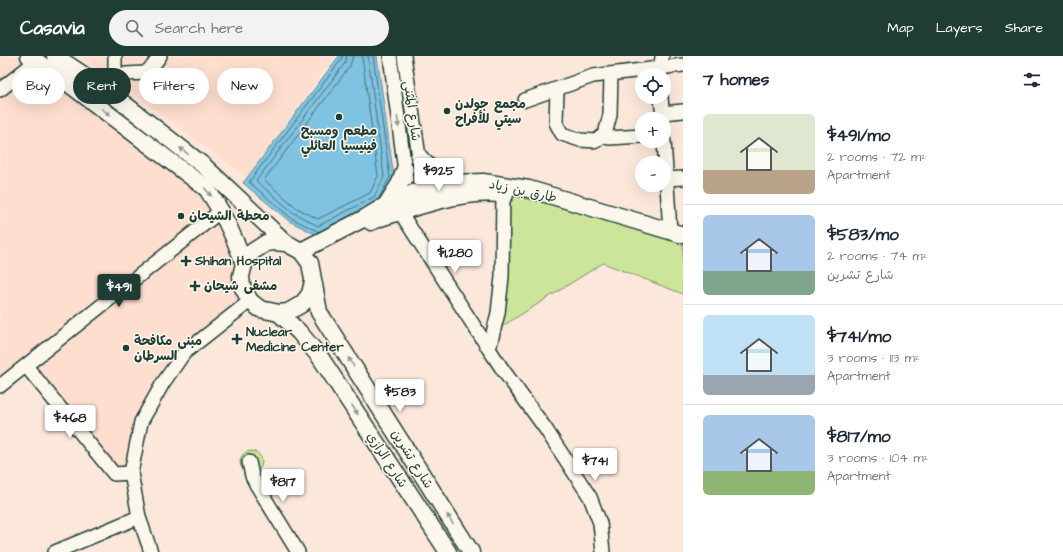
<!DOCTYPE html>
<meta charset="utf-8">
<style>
body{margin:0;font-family:"Architects Daughter","Playpen Sans Arabic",sans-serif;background:#f2f2f3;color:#1f2937;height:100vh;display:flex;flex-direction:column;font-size:15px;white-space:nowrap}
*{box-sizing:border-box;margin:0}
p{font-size:13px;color:#747a83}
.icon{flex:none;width:22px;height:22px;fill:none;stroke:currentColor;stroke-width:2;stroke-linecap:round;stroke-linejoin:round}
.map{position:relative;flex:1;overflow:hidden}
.sheet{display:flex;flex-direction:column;background:#fff;width:380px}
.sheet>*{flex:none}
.guide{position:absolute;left:12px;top:12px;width:380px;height:36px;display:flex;gap:8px}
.buttons{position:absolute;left:635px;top:12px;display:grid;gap:8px}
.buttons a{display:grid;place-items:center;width:36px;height:36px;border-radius:50%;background:#fff;box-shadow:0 4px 16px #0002;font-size:20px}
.price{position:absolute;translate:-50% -34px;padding:0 9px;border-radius:4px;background:#fff;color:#222;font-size:13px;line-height:26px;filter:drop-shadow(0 1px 2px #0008)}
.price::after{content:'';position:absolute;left:50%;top:24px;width:12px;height:9px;margin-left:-6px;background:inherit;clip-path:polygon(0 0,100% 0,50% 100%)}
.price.active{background:#1f3d34;color:#fff}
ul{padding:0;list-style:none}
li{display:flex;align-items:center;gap:12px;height:100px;padding:0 20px}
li+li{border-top:1px solid #e0e1e3}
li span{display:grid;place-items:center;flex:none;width:112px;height:80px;border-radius:6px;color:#555}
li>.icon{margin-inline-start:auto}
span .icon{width:48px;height:48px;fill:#fffc;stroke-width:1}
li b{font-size:17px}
h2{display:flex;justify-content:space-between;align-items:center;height:48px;padding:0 20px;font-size:17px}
.pill{padding:0 14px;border-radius:18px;background:#fff;box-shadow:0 4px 16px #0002;font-size:14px;line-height:36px}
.pill.active{background:#1f3d34;color:#fff}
header{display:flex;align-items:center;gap:24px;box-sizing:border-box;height:56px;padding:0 20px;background:#1f3d34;color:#fff}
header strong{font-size:19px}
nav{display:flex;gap:22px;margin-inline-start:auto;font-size:14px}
.search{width:280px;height:36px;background:#f2f2f3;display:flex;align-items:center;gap:10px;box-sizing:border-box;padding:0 14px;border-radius:22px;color:#747a83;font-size:15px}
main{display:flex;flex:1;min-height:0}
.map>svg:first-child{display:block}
.built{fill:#fddecf}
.green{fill:#cde59b;stroke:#769168}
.water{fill:#80c2e1;stroke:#598d9c}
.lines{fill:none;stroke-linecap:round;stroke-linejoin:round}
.shore{stroke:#467279;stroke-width:1}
.minor-casing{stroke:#1f3d34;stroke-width:16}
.major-casing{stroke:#1f3d34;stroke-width:19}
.minor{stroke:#fbf7ec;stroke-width:13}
.major{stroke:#fbf7ec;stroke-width:16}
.oneway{fill:#8d9a90}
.poi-dot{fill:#1f3d34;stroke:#fbf7ec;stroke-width:1.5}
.labels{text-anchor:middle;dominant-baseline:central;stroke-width:3;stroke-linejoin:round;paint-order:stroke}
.poi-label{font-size:13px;font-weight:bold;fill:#1f3d34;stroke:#fbf7ec;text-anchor:start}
.street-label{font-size:13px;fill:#1f3d34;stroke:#fbf7ec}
</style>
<header>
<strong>Casavia</strong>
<div class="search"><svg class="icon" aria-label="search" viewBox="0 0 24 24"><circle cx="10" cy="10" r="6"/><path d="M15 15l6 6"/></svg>Search here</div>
<nav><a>Map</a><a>Layers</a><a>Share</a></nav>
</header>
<main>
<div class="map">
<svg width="683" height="496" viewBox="0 0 683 496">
<rect width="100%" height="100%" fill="#fce8db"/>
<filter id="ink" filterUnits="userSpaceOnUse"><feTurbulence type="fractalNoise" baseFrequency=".025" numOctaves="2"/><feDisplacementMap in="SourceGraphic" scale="8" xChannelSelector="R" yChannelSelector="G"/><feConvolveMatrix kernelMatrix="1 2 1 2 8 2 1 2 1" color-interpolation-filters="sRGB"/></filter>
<g filter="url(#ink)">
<!-- built -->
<g class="built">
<path d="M0,0H28L222,154L250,245L184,297L141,366L131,417L114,418L27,310L0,330Z"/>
<path d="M81,0H335L247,121Z"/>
</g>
<!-- green -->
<g class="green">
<path d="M503,138L555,149L683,188V238L603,207L490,278Z"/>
<circle cx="251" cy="406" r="11"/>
</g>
<!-- water -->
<path class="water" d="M339,0H377L394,122L381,147L319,180L289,165L243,127Z"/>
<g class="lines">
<!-- shore -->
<g class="shore">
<path d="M347,0L345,7L256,125L294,157L318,170L374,141L384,121L368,0"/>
<path d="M353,0L350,10L264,124L297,152L318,163L370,137L378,120L362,0"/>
<path d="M373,0L390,121L379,142"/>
<path d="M319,176L291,162L249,126L341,4L342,0"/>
</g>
<defs>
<g id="minor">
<path d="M390,0L406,123"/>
<path d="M404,0L424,134"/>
<path d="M662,0V3L659,12L683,9"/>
<path d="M115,24L126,18L145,17L152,11L160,0"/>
<path d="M112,30L115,24V0"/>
<path d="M557,33L556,67L562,78L580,84L596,85L605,78L610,59L611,18"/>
<path d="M0,34L36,5"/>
<path d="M661,41L663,63"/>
<path d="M525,44L593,20L659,12L660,19"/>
<path d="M662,57L683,55"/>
<path d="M605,78L609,82L642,80"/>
<path d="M664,85L670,175"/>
<path d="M666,123L683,122"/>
<path d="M503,138L502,221L498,257L489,293L503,314L545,372L590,441L600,467L603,496"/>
<path d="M400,156L489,293"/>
<path d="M26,310L114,418L131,417"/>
<path d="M0,330L222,154"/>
<path d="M249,406L252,420L256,428L298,496"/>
<path d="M55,496L139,461"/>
<path d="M151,496L139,461L131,417L141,366L163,327L184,297L250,245"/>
</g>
<g id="major">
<path d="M29,0L69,28L207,133C224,158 234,179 244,208"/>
<path d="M55,0L109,36L204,110L286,187"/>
<path d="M419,101L431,113L451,127"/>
<path d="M386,149L400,127L405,113"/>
<path d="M371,166C380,161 390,159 400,156C432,146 472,133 505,139"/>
<path d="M301,195L363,163L386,149L413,137L451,127L483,126L529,133L683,179"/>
<path d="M313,225L310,238L302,248L288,256L279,257L260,253L250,245L242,230L241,220L244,208L252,196L266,187L273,186L286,187L301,195L310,207L319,256L471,496"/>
<path d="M279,257L299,276L320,301L448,496"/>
</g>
</defs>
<!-- minor casing -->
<use href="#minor" class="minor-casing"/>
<!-- major casing -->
<use href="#major" class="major-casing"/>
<!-- minor -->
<use href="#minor" class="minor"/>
<!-- major -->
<use href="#major" class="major"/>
</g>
<!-- one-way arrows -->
<defs><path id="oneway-solid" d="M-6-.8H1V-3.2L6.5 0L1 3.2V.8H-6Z"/></defs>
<g class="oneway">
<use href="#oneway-solid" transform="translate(106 56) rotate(37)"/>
<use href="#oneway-solid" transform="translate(398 66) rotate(83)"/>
<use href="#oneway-solid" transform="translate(184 95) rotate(-142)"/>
<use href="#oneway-solid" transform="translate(208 136) rotate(50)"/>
<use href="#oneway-solid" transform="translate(351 306) rotate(-122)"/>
<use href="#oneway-solid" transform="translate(355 354) rotate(57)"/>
<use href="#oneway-solid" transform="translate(450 463) rotate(-122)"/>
</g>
</g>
<!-- markers -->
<g class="poi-dot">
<circle cx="447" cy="55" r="4"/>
<circle cx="339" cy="61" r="4"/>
<circle cx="181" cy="160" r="4"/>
<path d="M184 199h4v4h4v4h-4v4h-4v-4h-4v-4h4z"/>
<path d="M193 224h4v4h4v4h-4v4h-4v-4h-4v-4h4z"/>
<path d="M235 277h4v4h4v4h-4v4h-4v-4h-4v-4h4z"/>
<circle cx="126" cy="292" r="4"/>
</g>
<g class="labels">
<!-- poi labels -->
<g class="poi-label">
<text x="455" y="48">مجمع جولدن<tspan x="455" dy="15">سيتي للأفراح</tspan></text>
<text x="339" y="75" text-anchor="middle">مطعم ومسبح<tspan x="339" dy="15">فينيسيا العائلي</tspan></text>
<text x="189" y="160">محطة الشيحان</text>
<text x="195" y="205">Shihan Hospital</text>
<text x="204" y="230">مشفى شيحان</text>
<text x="246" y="276">Nuclear<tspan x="246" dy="15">Medicine Center</tspan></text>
<text x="134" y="285">مبنى مكافحة<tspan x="134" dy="15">السرطان</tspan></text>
</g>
<!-- street labels -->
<g class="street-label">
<text transform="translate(412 55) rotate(82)">شارع المثنى</text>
<text transform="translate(523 135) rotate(12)">طارق بن زياد</text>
<text transform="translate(412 403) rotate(58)">شارع تشرين</text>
<text transform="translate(387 404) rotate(57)">شارع الرازي</text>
</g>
</g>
</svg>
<div class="buttons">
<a><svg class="icon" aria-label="locate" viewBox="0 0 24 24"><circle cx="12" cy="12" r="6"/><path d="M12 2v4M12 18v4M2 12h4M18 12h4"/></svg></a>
<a>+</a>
<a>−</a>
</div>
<b class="price" style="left:439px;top:136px">$925</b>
<b class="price" style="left:455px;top:218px">$1,280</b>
<b class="price active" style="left:119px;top:252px">$491</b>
<b class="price" style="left:400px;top:357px">$583</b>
<b class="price" style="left:70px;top:383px">$468</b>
<b class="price" style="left:595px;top:426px">$741</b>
<b class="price" style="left:283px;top:447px">$817</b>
<div class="guide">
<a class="pill">Buy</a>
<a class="pill active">Rent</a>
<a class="pill">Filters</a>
<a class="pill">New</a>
</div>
</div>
<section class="sheet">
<h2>7 homes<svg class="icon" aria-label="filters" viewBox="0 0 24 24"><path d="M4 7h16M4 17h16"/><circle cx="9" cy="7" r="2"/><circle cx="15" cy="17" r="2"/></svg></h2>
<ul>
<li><span style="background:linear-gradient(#dfe7d0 70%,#b9a48a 0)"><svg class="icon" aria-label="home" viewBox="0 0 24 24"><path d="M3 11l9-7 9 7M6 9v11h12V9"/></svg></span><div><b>$491/mo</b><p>2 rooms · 72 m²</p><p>Apartment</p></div></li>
<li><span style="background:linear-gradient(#a9c7e8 70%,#7fa58c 0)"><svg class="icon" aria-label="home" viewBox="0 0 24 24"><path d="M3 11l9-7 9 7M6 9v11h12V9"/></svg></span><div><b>$583/mo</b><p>2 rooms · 74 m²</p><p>شارع تشرين</p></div></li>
<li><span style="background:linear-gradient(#bfe0f5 75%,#9aa5b1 0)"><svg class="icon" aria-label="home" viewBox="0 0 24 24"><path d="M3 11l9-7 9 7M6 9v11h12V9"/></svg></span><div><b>$741/mo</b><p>3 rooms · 113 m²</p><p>Apartment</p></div></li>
<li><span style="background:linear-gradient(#a9c7e8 70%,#8fb573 0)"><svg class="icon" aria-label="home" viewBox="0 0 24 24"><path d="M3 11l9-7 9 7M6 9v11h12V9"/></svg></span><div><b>$817/mo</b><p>3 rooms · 104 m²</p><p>Apartment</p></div></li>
</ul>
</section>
</main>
